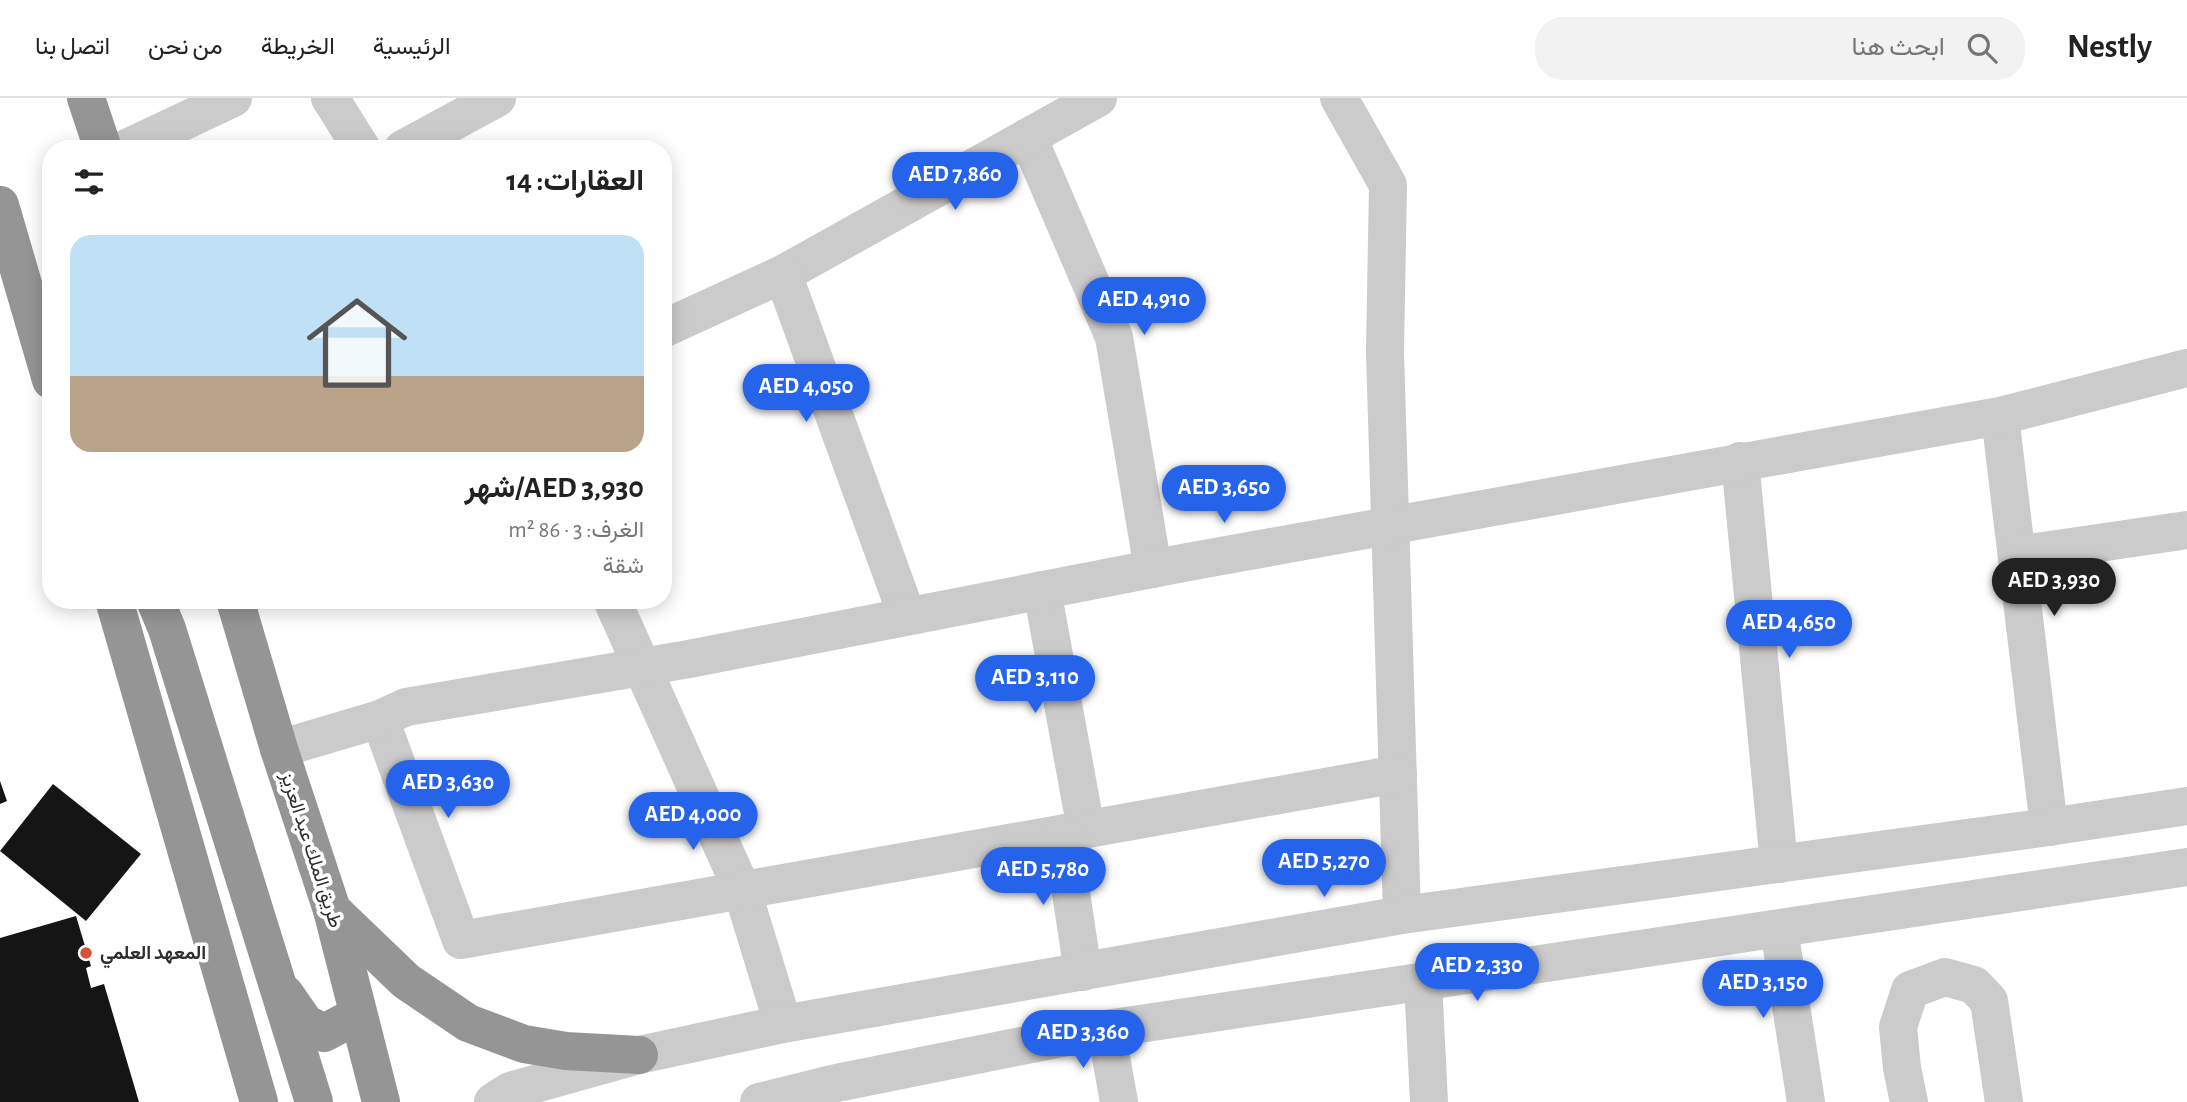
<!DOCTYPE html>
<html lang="ar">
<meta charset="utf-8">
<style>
body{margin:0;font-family:"Alegreya Sans",Vazirmatn,sans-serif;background:#f2f2f2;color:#222;direction:rtl;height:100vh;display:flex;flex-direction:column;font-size:26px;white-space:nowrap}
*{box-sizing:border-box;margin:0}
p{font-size:23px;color:#767676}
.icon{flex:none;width:38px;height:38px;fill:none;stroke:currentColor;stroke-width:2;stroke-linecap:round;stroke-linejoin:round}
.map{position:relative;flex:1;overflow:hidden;direction:ltr}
.side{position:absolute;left:42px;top:42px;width:630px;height:469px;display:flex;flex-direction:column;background:#fff;border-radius:28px;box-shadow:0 4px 18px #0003;direction:rtl}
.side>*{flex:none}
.price{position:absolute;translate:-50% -60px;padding:0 16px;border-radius:24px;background:#2563eb;color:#fff;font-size:23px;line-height:46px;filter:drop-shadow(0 2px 4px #0008)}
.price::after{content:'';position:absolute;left:50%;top:42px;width:21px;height:16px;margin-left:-10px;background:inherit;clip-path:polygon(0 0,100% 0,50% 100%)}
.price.current{background:#222;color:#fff}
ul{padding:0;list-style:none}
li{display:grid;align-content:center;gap:14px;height:371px;padding:0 28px}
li+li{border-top:2px solid #e0e0e0}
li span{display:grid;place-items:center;height:217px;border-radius:21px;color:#555}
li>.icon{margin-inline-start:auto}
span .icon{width:126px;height:126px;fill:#fffc;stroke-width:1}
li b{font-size:30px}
h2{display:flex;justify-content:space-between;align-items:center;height:84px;padding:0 28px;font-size:30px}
header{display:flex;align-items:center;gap:42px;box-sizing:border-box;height:98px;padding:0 35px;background:#fff;border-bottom:2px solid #e0e0e0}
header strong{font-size:33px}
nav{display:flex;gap:38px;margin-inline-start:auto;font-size:24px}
.search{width:490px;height:63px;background:#f2f2f2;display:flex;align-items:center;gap:18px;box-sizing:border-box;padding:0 24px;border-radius:28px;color:#767676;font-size:26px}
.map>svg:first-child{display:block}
.building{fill:#151515}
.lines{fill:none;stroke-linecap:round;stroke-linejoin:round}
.minor{stroke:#cbcbcb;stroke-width:38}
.highway{stroke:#959595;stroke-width:38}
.poi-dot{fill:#d8533d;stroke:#fff;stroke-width:2.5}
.labels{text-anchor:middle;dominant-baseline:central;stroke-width:7;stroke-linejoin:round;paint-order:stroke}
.street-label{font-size:19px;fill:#2e2e2e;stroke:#fff}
.poi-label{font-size:19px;font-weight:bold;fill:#2e2e2e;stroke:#fff;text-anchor:start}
</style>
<header>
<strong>Nestly</strong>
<div class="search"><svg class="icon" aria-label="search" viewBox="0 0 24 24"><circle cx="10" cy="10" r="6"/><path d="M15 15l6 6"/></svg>ابحث هنا</div>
<nav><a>الرئيسية</a><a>الخريطة</a><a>من نحن</a><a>اتصل بنا</a></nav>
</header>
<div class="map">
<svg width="2187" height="1004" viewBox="0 0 2187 1004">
<rect width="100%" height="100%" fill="#fff"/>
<!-- building -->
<g class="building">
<path d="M0,683L7,703L0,706Z"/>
<path d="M53,686L141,756L86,823L0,753Z"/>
<path d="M76,818L91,868L86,870L91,890L104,886L139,1004H0V840Z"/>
</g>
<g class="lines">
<!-- minor -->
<g class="minor">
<path d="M330,0L362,51"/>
<path d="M1339,0L1388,87L1385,254L1402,817"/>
<path d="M1028,39L1114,239L1153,471"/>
<path d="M125,51L233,0"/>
<path d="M403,51L497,0"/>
<path d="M783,176L1098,0"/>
<path d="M663,231L783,176L907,518"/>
<path d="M2000,318L2049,729"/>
<path d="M1740,363L1779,766"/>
<path d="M2017,457L2187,432"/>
<path d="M1042,492L1086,731"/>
<path d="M612,502L742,792L783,926"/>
<path d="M380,621L461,842L1398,676"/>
<path d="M279,651L380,621L406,609L689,561L1188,464L2000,318L2187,270"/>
<path d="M1062,736L1083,874"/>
<path d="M1779,831L1806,1004"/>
<path d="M1423,883L1429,1004"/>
<path d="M1106,931L1119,1004"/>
<path d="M493,1004L510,993L639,957L783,926L1402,817L2049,729L2187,708"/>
<path d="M759,1004L832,986L1106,931L2187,769"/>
<path d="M1909,1004L1902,970L1898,929L1910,892L1945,879L1974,887L1989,903L2004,1004"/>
</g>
<!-- highway -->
<g class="highway">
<path d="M86,0L103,51"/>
<path d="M0,107L51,282"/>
<path d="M114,502L259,1004"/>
<path d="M155,502L167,531L314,1004"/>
<path d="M235,502L279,651L332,812L381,1004"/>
<path d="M332,812L406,883L468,925L524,946L566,953L639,957"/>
<path d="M285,896L305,925L324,935L358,917"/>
</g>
</g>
<!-- markers -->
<circle class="poi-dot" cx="86" cy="855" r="7"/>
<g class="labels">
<!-- street labels -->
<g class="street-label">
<text transform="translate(311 752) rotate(72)">طريق الملك عبد العزيز</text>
</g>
<!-- poi labels -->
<g class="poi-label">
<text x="100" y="855">المعهد العلمي</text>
</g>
</g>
</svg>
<b class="price" style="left:955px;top:114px">AED 7,860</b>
<b class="price" style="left:1144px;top:239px">AED 4,910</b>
<b class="price" style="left:806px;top:326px">AED 4,050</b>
<b class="price" style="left:1224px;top:427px">AED 3,650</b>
<b class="price current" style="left:2054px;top:520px">AED 3,930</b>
<b class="price" style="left:1789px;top:562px">AED 4,650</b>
<b class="price" style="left:1035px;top:617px">AED 3,110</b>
<b class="price" style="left:448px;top:722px">AED 3,630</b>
<b class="price" style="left:693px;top:754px">AED 4,000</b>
<b class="price" style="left:1324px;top:801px">AED 5,270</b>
<b class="price" style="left:1043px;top:809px">AED 5,780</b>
<b class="price" style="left:1477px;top:905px">AED 2,330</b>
<b class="price" style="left:1763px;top:922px">AED 3,150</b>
<b class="price" style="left:1083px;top:972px">AED 3,360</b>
<section class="side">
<h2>العقارات: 14<svg class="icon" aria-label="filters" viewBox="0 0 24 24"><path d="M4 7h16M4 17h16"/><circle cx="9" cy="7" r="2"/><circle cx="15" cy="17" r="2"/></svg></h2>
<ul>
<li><span style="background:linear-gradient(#bfe0f5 65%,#b9a48a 0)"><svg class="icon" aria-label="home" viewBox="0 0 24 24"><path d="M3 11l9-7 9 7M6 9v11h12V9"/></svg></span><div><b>AED 3,930/شهر</b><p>الغرف: 3 · 86 m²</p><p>شقة</p></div></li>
</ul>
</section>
</div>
